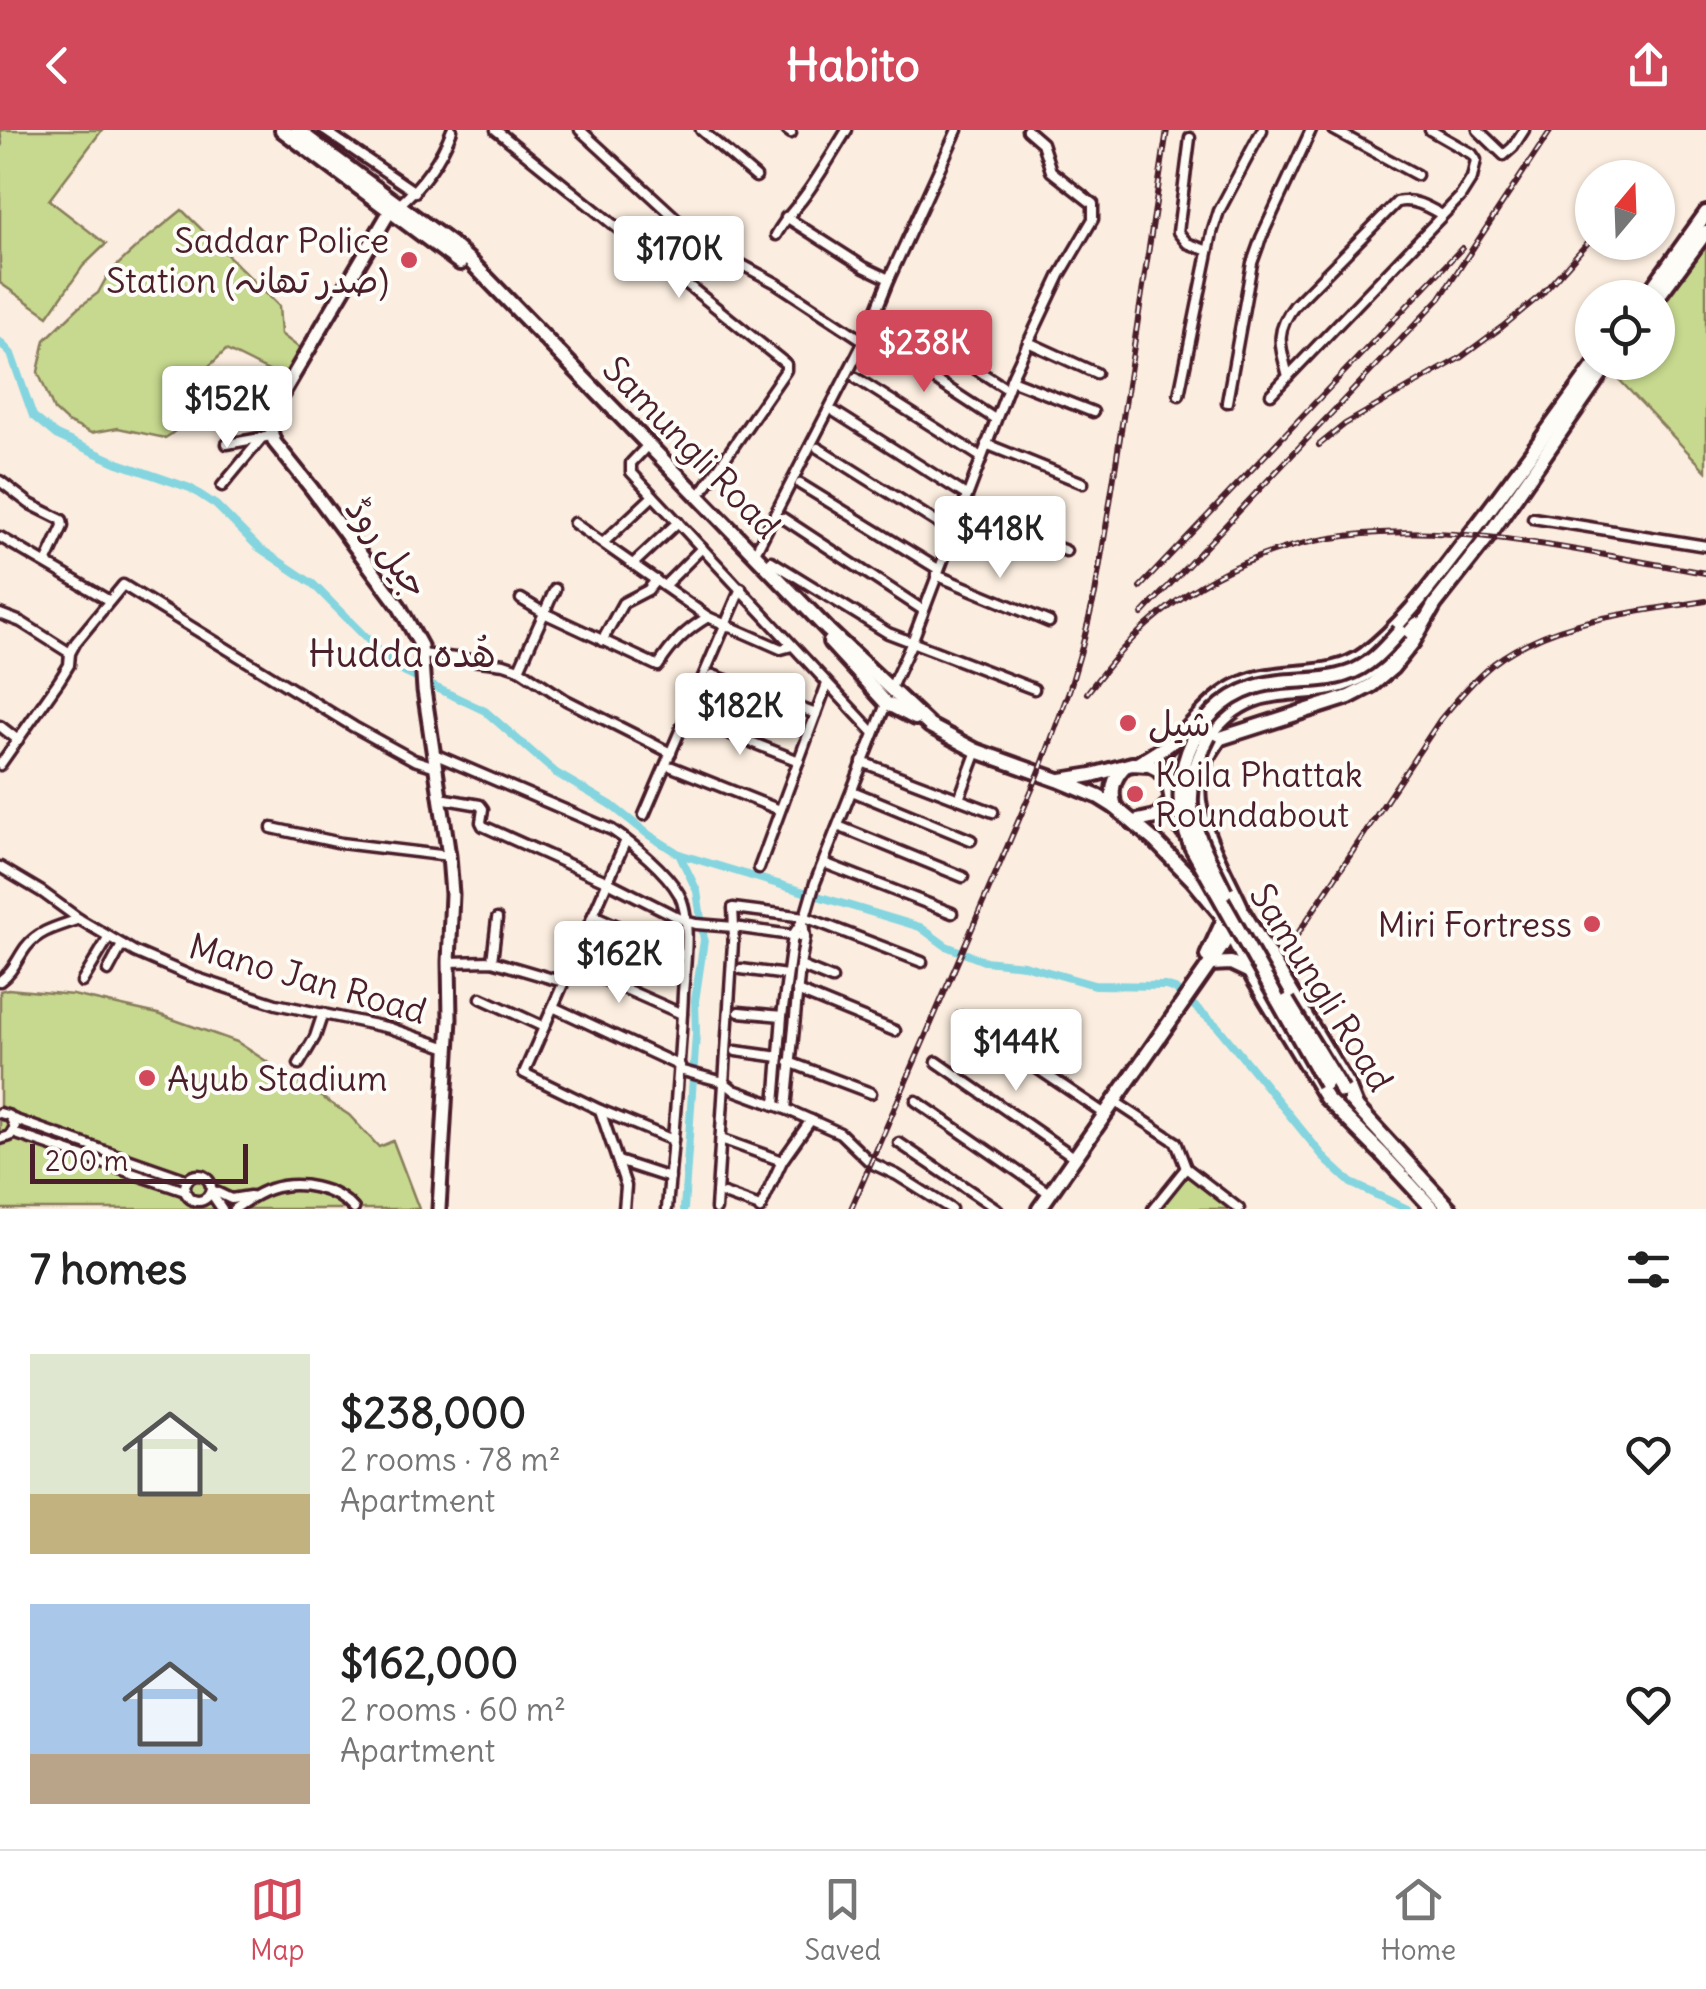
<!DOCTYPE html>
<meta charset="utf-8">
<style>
body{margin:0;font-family:Delius,"Playpen Sans Arabic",sans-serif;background:#f6f6f6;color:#222;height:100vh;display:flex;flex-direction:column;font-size:38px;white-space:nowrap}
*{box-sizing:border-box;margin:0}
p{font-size:32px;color:#767676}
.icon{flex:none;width:55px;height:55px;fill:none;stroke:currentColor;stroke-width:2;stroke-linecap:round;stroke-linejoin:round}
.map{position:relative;height:1079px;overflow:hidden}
.sheet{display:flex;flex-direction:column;background:#fff;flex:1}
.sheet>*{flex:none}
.needle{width:65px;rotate:19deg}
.tools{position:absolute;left:1575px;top:30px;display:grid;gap:20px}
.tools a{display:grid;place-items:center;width:100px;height:100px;border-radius:50%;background:#fff;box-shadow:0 2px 8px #0004;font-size:50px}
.scale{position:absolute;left:30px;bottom:25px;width:218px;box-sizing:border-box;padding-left:10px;border:5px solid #4a1f2b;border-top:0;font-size:28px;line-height:35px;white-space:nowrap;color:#4a1f2b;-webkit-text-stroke:8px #fdfcf7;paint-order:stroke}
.price{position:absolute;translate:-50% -85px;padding:0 22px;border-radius:10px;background:#fff;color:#222;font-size:32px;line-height:65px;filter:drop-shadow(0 2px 5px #0008)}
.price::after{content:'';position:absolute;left:50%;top:60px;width:30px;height:22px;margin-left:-15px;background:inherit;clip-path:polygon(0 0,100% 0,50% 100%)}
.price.active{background:#d1495b;color:#fff}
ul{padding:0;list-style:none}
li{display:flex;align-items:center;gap:30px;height:250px;padding:0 30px}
li span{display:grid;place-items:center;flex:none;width:280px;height:200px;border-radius:0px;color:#555}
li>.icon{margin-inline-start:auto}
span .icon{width:120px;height:120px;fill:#fffc;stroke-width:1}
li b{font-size:42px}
h2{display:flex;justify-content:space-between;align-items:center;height:120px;padding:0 30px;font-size:42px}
header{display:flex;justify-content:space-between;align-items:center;height:130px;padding:0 30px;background:#d1495b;color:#fff;font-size:45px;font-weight:700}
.menu{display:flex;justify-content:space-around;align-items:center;height:140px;border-top:2px solid #e0e0e0;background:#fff;font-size:28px;color:#767676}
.menu a{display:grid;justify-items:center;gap:5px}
.menu .active{color:#d1495b}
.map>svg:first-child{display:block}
.green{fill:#c6d98e;stroke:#887c5c;stroke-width:2.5}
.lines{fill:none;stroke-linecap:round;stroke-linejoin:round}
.canal{stroke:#84d5df;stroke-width:8}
.street-casing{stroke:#4a1f2b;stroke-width:15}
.secondary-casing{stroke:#4a1f2b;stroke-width:19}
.primary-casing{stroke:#4a1f2b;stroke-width:20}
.street{stroke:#fdfcf7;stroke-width:8}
.secondary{stroke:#fdfcf7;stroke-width:11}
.primary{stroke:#fdfcf7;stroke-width:12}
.rail-casing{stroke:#4a1f2b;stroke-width:6}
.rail{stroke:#fdfcf7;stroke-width:2.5;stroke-dasharray:8;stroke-linecap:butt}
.primary-bridge-casing{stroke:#4a1f2b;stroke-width:20;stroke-linecap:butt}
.primary-bridge{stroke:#fdfcf7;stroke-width:12}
.poi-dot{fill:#d1495b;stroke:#fdfcf7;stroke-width:4}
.labels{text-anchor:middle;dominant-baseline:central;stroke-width:8;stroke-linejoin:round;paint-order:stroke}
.poi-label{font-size:35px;fill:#4a1f2b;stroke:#fdfcf7;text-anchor:start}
.street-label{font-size:35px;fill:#4a1f2b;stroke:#fdfcf7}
.neighbourhood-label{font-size:38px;fill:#4a1f2b;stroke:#fdfcf7}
</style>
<header><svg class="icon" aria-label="back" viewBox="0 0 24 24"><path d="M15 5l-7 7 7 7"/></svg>Habito<svg class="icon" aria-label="share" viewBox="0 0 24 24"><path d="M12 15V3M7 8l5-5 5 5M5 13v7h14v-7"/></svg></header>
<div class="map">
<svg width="1706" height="1079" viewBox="0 0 1706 1079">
<rect width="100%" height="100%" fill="#fbeddf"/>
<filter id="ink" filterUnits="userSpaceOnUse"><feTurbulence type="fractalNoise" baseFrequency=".01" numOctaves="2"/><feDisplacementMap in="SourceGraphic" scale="20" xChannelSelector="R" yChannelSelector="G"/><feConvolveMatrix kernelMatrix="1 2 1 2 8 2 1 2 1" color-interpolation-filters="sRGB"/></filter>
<g filter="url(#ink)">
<!-- green -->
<g class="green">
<path d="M0,0H102L49,70L106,114L83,136L48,186L0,153V18L2,14Z"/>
<path d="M182,80L279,176L281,204L306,223L289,251L226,220L206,239L216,256L202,269L195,267C190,284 180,300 165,308L118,298L91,303L67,292L54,280L38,242L45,210L78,178L98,163L109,143L139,115Z"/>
<path d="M1706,115V341L1612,242L1620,233L1658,232V181Z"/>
<path d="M8,859L73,865L158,884L237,912L349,985L379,1017L393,1011L419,1079H0V861Z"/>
<path d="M1184,1044L1230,1079H1156Z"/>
</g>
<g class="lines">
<!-- canal -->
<g class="canal">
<path d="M0,212L11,224L33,286L56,305L118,333L190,358L216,375L258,417L313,454L397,539L485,581L556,643L611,675L649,705L679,724L697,761L704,810L695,871L696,904L684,1079"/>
<path d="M679,724L920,797L946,816L984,831L1024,835L1094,855L1165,856L1175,859L1217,896L1327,1031L1351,1053L1407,1079"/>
</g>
<defs>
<g id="street">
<path d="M324,0L415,62"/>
<path d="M496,0L786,234V240L699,366"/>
<path d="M580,0L705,115L776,153L864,211"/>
<path d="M701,0L756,47"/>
<path d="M787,0L791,3"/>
<path d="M1334,0L1417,45"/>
<path d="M1478,0L1504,25L1513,17L1524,0"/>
<path d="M1190,8L1178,102L1187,113L1208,121"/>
<path d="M398,76C422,55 441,29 452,0"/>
<path d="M786,87L864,137L889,149"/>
<path d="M776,105C783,92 791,83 801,71C818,49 832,24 847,0"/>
<path d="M902,192L1007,259"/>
<path d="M873,209L995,289"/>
<path d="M1028,212L1096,243"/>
<path d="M1288,246C1280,215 1274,202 1295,175L1397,72C1413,68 1428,77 1442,85"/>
<path d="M856,248L981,327"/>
<path d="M1011,250L1093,282"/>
<path d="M235,262L270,293"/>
<path d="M1271,264L1460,67L1472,48L1476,30L1472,24L1430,0"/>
<path d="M1179,265L1212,103L1219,81L1262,0"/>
<path d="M1227,272L1252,133L1261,108L1311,0"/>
<path d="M835,282L966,365"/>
<path d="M227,314L271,306"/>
<path d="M649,314L631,333V342L874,603"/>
<path d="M986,314L1083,353"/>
<path d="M818,318L952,402"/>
<path d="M0,351L30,374L62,390L63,396L46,433"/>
<path d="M800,354L938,439"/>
<path d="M222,356L261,309"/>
<path d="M960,380L1066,421"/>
<path d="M783,388L923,480"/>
<path d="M1533,388L1706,416"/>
<path d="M574,393L708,487L781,519L792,516"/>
<path d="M0,407L108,470"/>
<path d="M604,412L653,366"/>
<path d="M754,425L864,211L889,149L957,0"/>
<path d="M771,431L888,503L1034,559"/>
<path d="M633,434L678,392"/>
<path d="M936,445L1049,492"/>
<path d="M664,456L702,418"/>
<path d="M521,469L544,483L658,536C672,514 686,500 708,487"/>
<path d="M0,484L21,492L70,523"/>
<path d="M602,511L623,473L648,460L656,450"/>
<path d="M422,524L504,534L519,539L566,570L671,623"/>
<path d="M519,539L555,459"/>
<path d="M713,545L816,584"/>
<path d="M890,560L912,512L1013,245L1060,145L1093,89V74L1051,41L1042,13L1027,0"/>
<path d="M695,590L799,631"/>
<path d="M0,596L18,610"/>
<path d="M434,624L612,700C634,715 666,741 679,764C692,789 685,835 683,863C680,935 673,1007 667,1079"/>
<path d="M862,632L993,682"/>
<path d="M0,635L59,551L69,535L70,523L76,512L123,455L354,597L414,630L436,637"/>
<path d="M672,637L780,680"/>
<path d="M852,661L971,710"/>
<path d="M440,668L480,675L483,679L481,692L483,696L608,752L685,791L696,794L734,797L805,807"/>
<path d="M959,669L977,621"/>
<path d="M644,685L741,458"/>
<path d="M838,696L963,747"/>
<path d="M272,698L341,713L449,726"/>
<path d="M824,733L952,783"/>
<path d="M0,737L42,762L79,789L135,822L191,846L276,874L390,898L448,918"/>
<path d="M759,738L827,554"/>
<path d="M593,785L685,826"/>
<path d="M492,831L497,789"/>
<path d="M449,832L492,831L563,852"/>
<path d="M571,835L682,884"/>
<path d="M800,836L832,849"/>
<path d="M741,839L787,845"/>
<path d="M108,841L122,815"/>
<path d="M0,851C13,842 17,829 26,817C39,800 60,796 79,789"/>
<path d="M82,852L109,807"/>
<path d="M797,861L895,901"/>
<path d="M481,868L544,897"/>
<path d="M553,877L680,936"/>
<path d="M739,882L782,886"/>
<path d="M961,887L1105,984"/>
<path d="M736,921L779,927"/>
<path d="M789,932L871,963"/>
<path d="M937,932L1074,1027"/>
<path d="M299,934L315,907L323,883"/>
<path d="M679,940L724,952L734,960L786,979L840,1003L871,1033L897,1045L951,1079"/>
<path d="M916,971L1049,1063"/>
<path d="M1114,971L1176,1012L1186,1038L1239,1079"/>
<path d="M775,975L782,886L793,805L805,787L815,753L886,574"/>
<path d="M786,979L800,836L805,807L803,792"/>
<path d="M600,980L673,1010"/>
<path d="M0,983L10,986L15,997L10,1006L0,1009"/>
<path d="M13,989L188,1050"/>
<path d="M13,1003L185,1061"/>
<path d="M721,1009L782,1031"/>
<path d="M899,1013L997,1079"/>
<path d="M618,1031L670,1048"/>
<circle cx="198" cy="1058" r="13"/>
<path d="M212,1060L231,1069L250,1066"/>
<path d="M211,1063L222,1079"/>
<path d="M724,1064L760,1077"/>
<path d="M234,1079C246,1071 257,1063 270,1059C298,1050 335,1057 354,1079"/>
<path d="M624,1079L626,1056L600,980L524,943L626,710"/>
<path d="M716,1079L734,797L733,778L805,787L922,832"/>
<path d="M760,1079L782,1031L811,990"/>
<path d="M1153,1079L1186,1038"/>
</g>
<path id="secondary" d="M394,79L390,81L280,268C273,283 267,297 275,313L312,359L399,476L421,516L424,560L449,726L452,764L449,832L450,889L439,1079"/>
<g id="primary">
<path d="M282,0L460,133"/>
<path d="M297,0L450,113L471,132L828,500L930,596L977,621L1058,650L1099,667L1115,677L1156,712L1192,749L1220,783L1253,848L1326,968L1382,1024L1433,1079"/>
<path d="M1645,168L1706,83"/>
<path d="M1657,168L1706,102"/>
<path d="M830,512L886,573L915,588"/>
<path d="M1209,606C1256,542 1302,577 1359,548C1383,536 1399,514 1417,494"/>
<path d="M1139,633C1154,624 1170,615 1183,603C1201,585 1217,564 1241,554C1280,536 1330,551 1365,524C1405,493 1435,450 1466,410C1511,352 1554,292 1597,232"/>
<path d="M1164,645L1187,621L1202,614L1349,567L1372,555L1392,538L1413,512L1435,474L1487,408L1609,232"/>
<path d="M1061,650L1092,645L1132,634L1149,635L1157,639L1168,650L1174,682L1183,702"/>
<path d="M1115,677C1110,661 1113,649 1124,637"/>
<path d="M1133,692L1156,687L1172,671"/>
<path d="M1238,774L1348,956L1356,976"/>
<path d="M1207,826L1224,789"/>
<path d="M1210,834L1231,833L1250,842"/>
<path d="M1350,970L1450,1079"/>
<path d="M1039,1079L1210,834C1223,815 1234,799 1241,777C1225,741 1193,690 1199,650C1202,634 1211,621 1220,608"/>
</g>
</defs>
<!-- street casing -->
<use href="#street" class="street-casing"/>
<!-- secondary casing -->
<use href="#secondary" class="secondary-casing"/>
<!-- primary casing -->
<use href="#primary" class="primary-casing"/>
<!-- street -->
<use href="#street" class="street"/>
<!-- secondary -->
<use href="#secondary" class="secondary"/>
<!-- primary -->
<use href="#primary" class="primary"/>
<defs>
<g id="rail">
<path d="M1319,315L1345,294L1460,228L1502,197L1541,165L1592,108"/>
<path d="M1140,457L1462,118"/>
<path d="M1142,484L1440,168L1551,0"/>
<path d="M1087,563C1105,540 1124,515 1147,495C1312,349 1512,411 1706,443"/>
<path d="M1297,805L1440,590C1456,571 1473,550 1493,534C1554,488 1634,483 1706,471"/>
<path d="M851,1079L1039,643L1070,558L1082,517L1095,464L1109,379L1167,0"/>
</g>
</defs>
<!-- rail casing -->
<use href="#rail" class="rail-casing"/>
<!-- rail -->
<use href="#rail" class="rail"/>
<defs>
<g id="primary-bridge">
<path d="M1209,606C1174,674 1195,700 1225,762"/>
<path d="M1287,871L1342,961"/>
<path d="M1325,954L1191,716C1165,655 1188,579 1255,557C1285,547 1317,554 1346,544C1369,537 1385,518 1400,501"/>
</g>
</defs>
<!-- primary-bridge casing -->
<use href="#primary-bridge" class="primary-bridge-casing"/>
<!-- primary-bridge -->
<use href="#primary-bridge" class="primary-bridge"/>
</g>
</g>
<!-- markers -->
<g class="poi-dot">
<circle cx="409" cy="130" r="10"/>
<circle cx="1128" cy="593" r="10"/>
<circle cx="1135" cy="664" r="10"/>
<circle cx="1592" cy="794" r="10"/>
<circle cx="147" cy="948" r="10"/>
</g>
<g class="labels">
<!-- poi labels -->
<g class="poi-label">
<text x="389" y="110" text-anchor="end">Saddar Police<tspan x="389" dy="40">Station (صدر تھانہ)</tspan></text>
<text x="1148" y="593">شیل</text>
<text x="1155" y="644">Koila Phattak<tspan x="1155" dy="40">Roundabout</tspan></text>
<text x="1572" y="794" text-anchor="end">Miri Fortress</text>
<text x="167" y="948">Ayub Stadium</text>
</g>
<!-- street labels -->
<g class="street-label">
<text transform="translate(692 317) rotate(46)">Samungli Road</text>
<text transform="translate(388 417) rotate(54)">جیل روڈ</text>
<text transform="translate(308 848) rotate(16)">Mano Jan Road</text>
<text transform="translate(1322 857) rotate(58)">Samungli Road</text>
</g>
<!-- neighbourhood labels -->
<g class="neighbourhood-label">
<text x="402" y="523">Hudda ھُدہ</text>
</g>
</g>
</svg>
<div class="tools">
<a><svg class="needle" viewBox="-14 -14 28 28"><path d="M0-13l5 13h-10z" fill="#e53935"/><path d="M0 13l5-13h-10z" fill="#767676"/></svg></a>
<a><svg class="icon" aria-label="locate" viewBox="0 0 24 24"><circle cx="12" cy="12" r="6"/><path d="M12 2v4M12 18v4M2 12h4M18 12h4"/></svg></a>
</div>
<div class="scale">200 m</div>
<b class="price" style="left:679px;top:171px">$170K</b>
<b class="price active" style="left:924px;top:265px">$238K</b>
<b class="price" style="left:227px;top:321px">$152K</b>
<b class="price" style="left:1000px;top:451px">$418K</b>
<b class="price" style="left:740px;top:628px">$182K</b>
<b class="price" style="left:619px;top:876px">$162K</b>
<b class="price" style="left:1016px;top:964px">$144K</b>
</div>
<section class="sheet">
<h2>7 homes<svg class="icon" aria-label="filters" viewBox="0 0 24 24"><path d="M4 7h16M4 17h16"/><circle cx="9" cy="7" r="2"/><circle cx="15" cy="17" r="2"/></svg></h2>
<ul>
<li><span style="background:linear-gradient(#dfe7d0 70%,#c2b280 0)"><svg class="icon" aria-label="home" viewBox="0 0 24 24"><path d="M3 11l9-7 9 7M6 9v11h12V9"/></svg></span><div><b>$238,000</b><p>2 rooms · 78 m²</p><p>Apartment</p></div><svg class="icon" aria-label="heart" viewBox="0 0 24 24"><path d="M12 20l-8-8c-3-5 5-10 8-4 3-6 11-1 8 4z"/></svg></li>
<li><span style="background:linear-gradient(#a9c7e8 75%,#b9a48a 0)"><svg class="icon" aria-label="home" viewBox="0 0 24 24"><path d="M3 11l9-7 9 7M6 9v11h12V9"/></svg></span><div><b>$162,000</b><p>2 rooms · 60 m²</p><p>Apartment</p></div><svg class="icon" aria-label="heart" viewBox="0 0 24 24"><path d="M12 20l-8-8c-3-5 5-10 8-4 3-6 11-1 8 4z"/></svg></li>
</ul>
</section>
<nav class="menu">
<a class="active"><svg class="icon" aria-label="map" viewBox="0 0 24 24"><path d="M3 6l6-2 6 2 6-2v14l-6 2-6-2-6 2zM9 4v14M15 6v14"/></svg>Map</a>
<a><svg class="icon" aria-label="saved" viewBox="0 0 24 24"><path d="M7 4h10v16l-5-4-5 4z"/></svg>Saved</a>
<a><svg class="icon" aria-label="home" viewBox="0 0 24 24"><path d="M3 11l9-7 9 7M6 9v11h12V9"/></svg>Home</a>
</nav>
